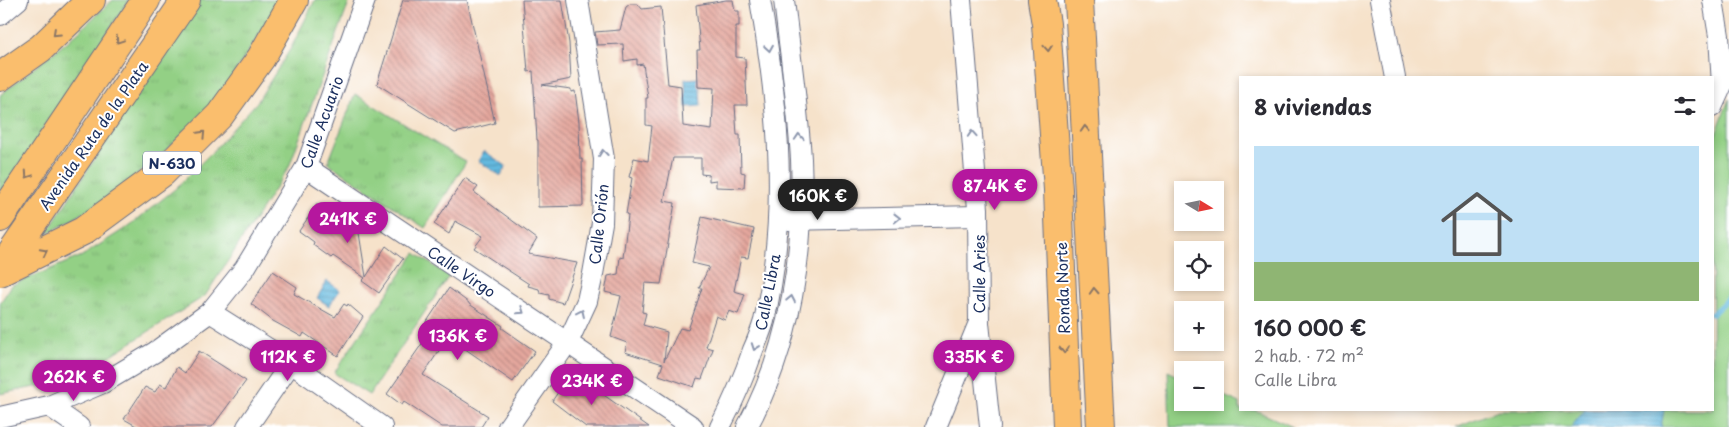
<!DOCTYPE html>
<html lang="es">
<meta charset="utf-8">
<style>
body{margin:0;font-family:"Playpen Sans",sans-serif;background:#f7f7f7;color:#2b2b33;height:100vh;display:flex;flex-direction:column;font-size:19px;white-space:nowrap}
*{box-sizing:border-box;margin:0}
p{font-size:16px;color:#7c7c81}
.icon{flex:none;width:28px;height:28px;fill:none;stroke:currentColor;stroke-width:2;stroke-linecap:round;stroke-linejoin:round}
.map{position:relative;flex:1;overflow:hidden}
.details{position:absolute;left:1239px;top:76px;width:475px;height:335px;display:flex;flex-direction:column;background:#fff;border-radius:0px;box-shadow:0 2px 8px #0003}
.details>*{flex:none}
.needle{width:32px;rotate:100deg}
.controls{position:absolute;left:1174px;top:181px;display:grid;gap:10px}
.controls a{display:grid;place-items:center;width:50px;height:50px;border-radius:0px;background:#fff;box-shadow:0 2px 8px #0003;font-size:25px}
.price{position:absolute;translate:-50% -42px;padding:0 11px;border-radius:18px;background:#b5179e;color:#fff;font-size:16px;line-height:32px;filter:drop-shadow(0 1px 2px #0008)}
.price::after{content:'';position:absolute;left:50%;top:30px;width:15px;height:11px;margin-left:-8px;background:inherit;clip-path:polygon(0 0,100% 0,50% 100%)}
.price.current{background:#222;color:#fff}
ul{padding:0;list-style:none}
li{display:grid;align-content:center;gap:10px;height:265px;padding:0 15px}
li+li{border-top:1px solid #e1e1e2}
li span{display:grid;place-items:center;height:155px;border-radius:0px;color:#555}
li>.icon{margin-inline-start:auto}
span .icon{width:90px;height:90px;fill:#fffc;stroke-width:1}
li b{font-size:21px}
h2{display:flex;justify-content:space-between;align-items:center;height:60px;padding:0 15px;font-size:21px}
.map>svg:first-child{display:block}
.grass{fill:url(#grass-tufts);stroke:#578072}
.park{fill:#93d085;stroke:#578072}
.water{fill:url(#water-rules);stroke:#3f749e}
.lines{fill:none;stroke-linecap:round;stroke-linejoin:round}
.stream{stroke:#63b9df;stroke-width:5.5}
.building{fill:url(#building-back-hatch)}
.street-casing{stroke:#686e84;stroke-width:22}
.primary-casing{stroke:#686e84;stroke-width:30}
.highway-casing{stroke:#686e84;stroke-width:30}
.street{stroke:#fff;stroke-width:20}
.primary{stroke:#fabe6d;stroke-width:28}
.highway{stroke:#fabe6d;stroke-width:28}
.oneway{stroke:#8a7666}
.oneway2{stroke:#8d97ae}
.labels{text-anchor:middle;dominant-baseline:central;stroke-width:4;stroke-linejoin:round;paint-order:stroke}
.shield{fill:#fff;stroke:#5f6d8e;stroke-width:1}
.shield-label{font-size:14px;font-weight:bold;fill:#1b2f5e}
.street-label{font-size:15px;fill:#1b2f5e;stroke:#fff}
</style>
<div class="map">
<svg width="1729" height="427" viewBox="0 0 1729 427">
<defs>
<pattern id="grass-tufts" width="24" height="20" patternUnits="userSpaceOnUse" patternTransform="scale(1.25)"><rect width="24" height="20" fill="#93d085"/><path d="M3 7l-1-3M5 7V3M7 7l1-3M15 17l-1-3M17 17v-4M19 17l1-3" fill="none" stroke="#7eb375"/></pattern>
<pattern id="water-rules" width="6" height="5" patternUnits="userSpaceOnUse" patternTransform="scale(1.25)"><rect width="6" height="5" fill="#63b9df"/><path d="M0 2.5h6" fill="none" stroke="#5197b8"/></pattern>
<pattern id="building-back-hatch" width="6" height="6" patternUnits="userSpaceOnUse" patternTransform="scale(1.25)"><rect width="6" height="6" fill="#e5a79d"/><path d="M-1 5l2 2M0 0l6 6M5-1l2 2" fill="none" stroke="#b98883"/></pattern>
</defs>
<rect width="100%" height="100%" fill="#fff"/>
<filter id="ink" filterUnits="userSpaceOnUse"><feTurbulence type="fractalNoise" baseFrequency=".02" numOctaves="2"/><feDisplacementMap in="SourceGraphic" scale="10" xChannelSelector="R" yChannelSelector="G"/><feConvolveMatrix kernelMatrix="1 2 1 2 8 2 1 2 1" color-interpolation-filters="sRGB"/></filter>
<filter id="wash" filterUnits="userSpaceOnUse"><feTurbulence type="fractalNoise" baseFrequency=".0096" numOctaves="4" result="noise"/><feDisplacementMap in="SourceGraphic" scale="20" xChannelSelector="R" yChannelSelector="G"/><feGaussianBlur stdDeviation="1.12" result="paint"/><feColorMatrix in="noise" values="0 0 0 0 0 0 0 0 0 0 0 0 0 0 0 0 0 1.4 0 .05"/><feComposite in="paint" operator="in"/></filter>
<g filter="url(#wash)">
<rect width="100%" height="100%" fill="#f6e2ca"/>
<!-- grass -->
<g class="grass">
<path d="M113,0H129L0,194V95L67,42Z"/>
<path d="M198,0H280C264,28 247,54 229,81C223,89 217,98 211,105C165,156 106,204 46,234Z"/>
<path d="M315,0H350L289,167L205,296L78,376L50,384L0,394V303L12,285L82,256L129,226L175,189L212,152L257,102L291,48Z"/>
<path d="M355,94L466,162L425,228L328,163Z"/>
<path d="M415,253L449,276L369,395L334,373Z"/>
</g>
<!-- park -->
<g class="park">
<path d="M1729,99V427H1456L1498,410H1712L1713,142Z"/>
<path d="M1168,371L1182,378V402H1215V392L1240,403V410H1255L1293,427H1170Z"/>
</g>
<!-- water -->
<g class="water">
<path d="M699,78L701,106L686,107L685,79Z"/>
<path d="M484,151L506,166L501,176L478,161Z"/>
<path d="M327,281L340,290L329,306L317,298Z"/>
<path d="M1585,410H1664L1661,427H1571Z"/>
</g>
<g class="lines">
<!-- stream -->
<path class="stream" d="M1712,314L1729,298"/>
</g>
<g id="blocks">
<!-- building -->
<g class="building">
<path d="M403,0H467L495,123L455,133L377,84Z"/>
<path d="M522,0H562L569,43L571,79L542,85L571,89V92L575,91L579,122L580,159H582L583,206L538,207V140H537L533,71L528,72Z"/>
<path d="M726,0H733L735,11H739V26H736V57L745,58L747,105H735L737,135H740L741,172L745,173L744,188L716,187V180L709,181V175L701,174V158H673L664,201L675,203L661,284L645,283L642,312L646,313L643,325L667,332L664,361L680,328L688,330L702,288H699L709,267L692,263L702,217L754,229L748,258L741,257L734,291L745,294L738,314L729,311L725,320L716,316L706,347L713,349L702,379L697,378L694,387L659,375L663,364L625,352L627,343L611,337L621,296L605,292L608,276L618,274L620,257L623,258L628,215L626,214L632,178L629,177L634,158L648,161L652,126L646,125V98H648L643,64L637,65V59L624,61L623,44L597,45L595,32L620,30L626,7L630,4H638L642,9L661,7L668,84L681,86L683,126L712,130L714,88L698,87L697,50H700L696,5Z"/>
<path d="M465,178L478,187L474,192L537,239L528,254L577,263L563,303L549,299V295L540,293L539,289L528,286L529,284L474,248L483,236L455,221L449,234L434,224Z"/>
<path d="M318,203L329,210L335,205L343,208L363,224L359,233L366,277L386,246L403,259L379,293L362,281L365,278L333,256L331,258L313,245L314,242L299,231Z"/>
<path d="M273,271L297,287L294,294L335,317L344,304L347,306L348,304L363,317L338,356L304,333L302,337L273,321L251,304Z"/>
<path d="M449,288L469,303V304L503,326L502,328L535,351L513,382L448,337L423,375L488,416L481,427H442L404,402L402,405L387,394L433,328L426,323Z"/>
<path d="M199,351L246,381L212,427H138L124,419L145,387L155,392L160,384L166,387L177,367L185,373Z"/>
<path d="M572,372L591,385V386L649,427H586L552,401Z"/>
</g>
</g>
</g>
<g filter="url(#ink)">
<use href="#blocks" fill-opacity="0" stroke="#686e84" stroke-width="1"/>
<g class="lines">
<defs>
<g id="street">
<path d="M961,0L978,209L979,323L990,427"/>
<path d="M1380,0L1395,78"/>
<path d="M0,15L18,0"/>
<path d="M1712,107L1722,85L1719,36L1713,0"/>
<path d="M306,167L693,427"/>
<path d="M788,220L978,216"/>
<path d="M210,312L291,363L382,427"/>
<path d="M49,406L79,427"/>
<path d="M0,417L49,406L103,383L155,352L210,312L245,268L306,167L365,0"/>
<path d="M247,427L291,363"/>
<path d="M508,427L568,342L587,301L593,274L602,223L604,159L578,0"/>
<path d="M720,427C733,402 744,377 753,350C757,341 761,331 764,321C789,215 779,107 760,0"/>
<path d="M747,427C791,346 805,250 801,159C798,106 790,53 784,0"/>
<path d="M936,427L978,325"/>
</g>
<g id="primary">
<path d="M0,218L146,0"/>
<path d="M0,270L186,0"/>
</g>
<g id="highway">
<path d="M1042,0L1046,24L1058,190L1067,427"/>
<path d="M1079,0L1101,427"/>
<path d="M0,77L41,48L91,0"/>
<path d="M0,272L83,231L162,173L220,115L261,58L294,0"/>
</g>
</defs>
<!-- street casing -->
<use href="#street" class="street-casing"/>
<!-- primary casing -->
<use href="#primary" class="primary-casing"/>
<!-- highway casing -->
<use href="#highway" class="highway-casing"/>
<!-- street -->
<use href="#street" class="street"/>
<!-- primary -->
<use href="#primary" class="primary"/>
<!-- highway -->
<use href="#highway" class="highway"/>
</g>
<!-- one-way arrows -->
<defs><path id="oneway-chevron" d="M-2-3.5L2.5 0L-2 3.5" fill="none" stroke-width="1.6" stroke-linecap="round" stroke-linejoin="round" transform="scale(1.25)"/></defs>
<g class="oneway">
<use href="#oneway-chevron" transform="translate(56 33) rotate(137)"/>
<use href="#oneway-chevron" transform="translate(119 40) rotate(124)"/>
<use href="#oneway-chevron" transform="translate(1048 48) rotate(86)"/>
<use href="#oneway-chevron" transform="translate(1085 129) rotate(-93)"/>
<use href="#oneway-chevron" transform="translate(202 134) rotate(-46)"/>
<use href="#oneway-chevron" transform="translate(28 175) rotate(124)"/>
<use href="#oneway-chevron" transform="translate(44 252) rotate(-27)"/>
<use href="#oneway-chevron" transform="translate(1094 291) rotate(-93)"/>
<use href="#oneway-chevron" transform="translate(1064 350) rotate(88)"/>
</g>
<g class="oneway2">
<use href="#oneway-chevron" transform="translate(769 48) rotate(81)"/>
<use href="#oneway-chevron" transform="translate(972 134) rotate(-94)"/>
<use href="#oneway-chevron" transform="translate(799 137) rotate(-94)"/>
<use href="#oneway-chevron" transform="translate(603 153) rotate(-97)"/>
<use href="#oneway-chevron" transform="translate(897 218) rotate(-1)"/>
<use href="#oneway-chevron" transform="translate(791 299) rotate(-79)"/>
<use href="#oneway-chevron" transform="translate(521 311) rotate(34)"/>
<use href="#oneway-chevron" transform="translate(581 313) rotate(-65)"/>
<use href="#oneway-chevron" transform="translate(755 347) rotate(110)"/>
</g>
</g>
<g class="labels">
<!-- shield labels -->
<rect class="shield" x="143" y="151.5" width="58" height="23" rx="4"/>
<g class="shield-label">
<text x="172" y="163">N-630</text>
</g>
<!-- street labels -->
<g class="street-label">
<text transform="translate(321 122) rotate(-70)">Calle Acuario</text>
<text transform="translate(93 135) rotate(-55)">Avenida Ruta de la Plata</text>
<text transform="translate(598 224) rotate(-84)">Calle Orión</text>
<text transform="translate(462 271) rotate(34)">Calle Virgo</text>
<text transform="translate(978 274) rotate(-90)">Calle Aries</text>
<text transform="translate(1062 288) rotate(-92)">Ronda Norte</text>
<text transform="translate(767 292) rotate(-79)">Calle Libra</text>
</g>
</g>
</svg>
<div class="controls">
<a><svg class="needle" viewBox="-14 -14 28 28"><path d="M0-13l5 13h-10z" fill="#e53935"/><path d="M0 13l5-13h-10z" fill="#7c7c81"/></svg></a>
<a><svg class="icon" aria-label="locate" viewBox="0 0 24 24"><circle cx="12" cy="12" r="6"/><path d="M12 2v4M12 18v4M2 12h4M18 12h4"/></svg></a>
<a>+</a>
<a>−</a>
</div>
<b class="price" style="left:995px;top:211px">87.4K €</b>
<b class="price current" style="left:818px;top:221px">160K €</b>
<b class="price" style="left:348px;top:244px">241K €</b>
<b class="price" style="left:458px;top:361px">136K €</b>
<b class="price" style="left:288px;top:382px">112K €</b>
<b class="price" style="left:974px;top:382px">335K €</b>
<b class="price" style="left:74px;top:402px">262K €</b>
<b class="price" style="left:592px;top:406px">234K €</b>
<section class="details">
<h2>8 viviendas<svg class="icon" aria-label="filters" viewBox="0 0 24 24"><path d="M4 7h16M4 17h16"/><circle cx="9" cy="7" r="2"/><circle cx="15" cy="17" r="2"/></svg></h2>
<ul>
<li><span style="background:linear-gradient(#bfe0f5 75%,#8fb573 0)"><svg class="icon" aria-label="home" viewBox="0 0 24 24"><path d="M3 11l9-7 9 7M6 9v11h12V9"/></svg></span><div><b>160 000 €</b><p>2 hab. · 72 m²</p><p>Calle Libra</p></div></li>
</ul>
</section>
</div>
